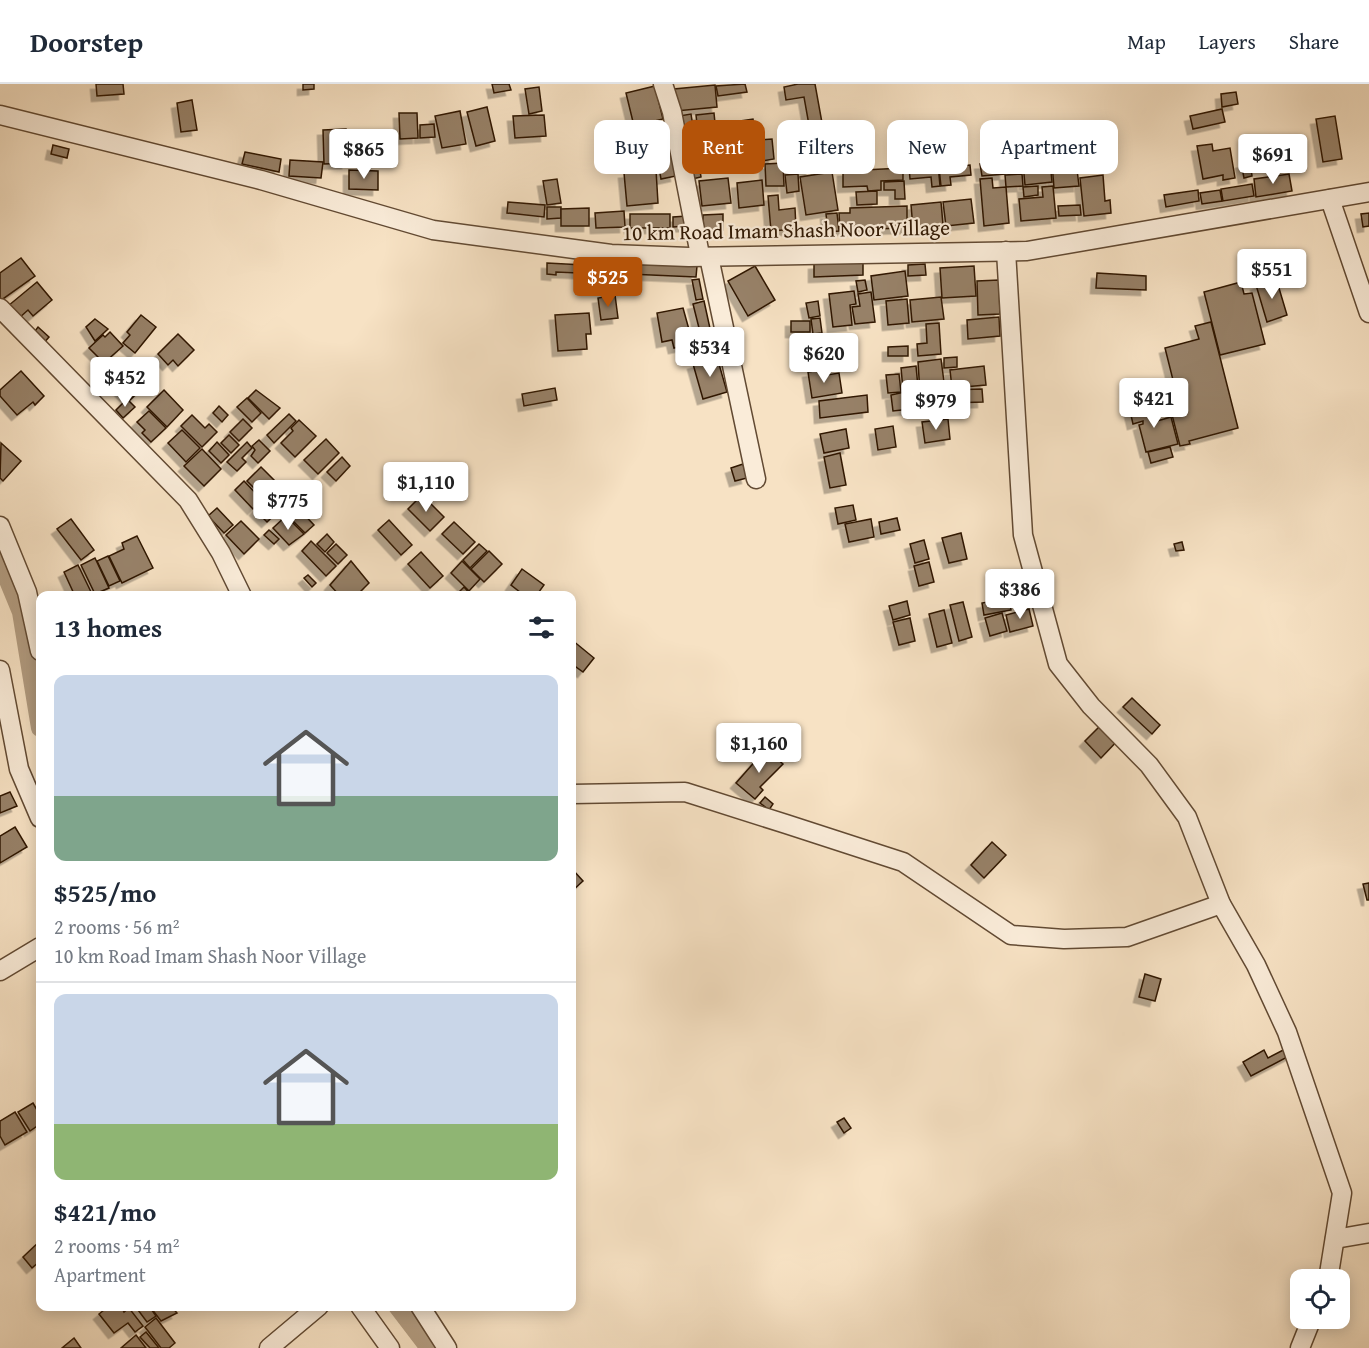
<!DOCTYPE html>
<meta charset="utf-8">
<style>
body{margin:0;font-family:"Gentium Book Plus",serif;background:#f6f6f7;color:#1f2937;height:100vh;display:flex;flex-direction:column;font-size:22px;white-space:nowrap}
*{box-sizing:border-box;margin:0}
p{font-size:20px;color:#747a83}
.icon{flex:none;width:33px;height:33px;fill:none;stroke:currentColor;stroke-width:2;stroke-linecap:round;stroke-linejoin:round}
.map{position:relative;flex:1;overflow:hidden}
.panel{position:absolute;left:36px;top:507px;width:540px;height:720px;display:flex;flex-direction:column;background:#fff;border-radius:12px;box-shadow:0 3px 15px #0003}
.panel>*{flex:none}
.hud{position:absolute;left:594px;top:36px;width:570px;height:54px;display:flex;gap:12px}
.tools{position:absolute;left:1290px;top:1185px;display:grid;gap:12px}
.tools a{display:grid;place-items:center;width:60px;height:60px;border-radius:12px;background:#fff;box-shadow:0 3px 15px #0003;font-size:30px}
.price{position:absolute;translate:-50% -51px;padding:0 14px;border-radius:6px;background:#fff;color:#222;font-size:20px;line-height:39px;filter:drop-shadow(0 2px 3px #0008)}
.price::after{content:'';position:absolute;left:50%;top:36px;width:18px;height:14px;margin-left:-9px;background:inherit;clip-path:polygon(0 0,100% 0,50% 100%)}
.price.on{background:#b45309;color:#fff}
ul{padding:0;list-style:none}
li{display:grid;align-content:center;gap:12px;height:318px;padding:0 18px}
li+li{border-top:2px solid #e0e1e3}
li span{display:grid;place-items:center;height:186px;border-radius:12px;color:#555}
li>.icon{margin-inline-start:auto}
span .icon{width:108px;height:108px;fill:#fffc;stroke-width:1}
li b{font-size:26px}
h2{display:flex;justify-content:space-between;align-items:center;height:72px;padding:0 18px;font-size:26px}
.chip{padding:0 21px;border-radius:12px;background:#fff;box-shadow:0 3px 15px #0003;font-size:21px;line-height:54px}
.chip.on{background:#b45309;color:#fff}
header{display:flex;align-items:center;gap:36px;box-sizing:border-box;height:84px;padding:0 30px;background:#fff;border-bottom:2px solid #e0e1e3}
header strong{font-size:28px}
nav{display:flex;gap:33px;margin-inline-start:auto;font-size:21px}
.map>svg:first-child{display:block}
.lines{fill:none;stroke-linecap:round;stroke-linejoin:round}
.canal{stroke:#b39d82;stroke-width:18}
.building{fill:#978167;stroke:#301803;stroke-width:1.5;filter:url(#shadow)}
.minor-casing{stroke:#624a33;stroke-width:21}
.minor{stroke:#faecd9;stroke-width:18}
.labels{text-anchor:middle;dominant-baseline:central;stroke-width:4.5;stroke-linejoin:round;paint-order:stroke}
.street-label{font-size:21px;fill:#301803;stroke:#faecd9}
</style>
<header>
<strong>Doorstep</strong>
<nav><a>Map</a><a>Layers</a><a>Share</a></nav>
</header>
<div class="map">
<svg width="1369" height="1264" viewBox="0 0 1369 1264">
<defs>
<filter id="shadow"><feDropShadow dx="-5.5" dy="5.5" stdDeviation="0" flood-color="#0004"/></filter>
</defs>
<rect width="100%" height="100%" fill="#f7e2c4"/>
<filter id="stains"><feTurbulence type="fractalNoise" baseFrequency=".00333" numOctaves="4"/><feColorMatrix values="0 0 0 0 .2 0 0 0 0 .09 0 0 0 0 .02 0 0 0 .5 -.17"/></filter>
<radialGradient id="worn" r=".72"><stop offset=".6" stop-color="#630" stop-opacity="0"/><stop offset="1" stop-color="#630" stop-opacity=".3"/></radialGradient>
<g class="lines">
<!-- canal -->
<g class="canal">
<path d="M0,477L21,528L40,644"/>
<path d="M397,1222L429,1264"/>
</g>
</g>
<!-- building -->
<g class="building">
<path d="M96,0H123L124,10L97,12Z"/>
<path d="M303,0H314V5L303,6Z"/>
<path d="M492,0H509L511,6L494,9Z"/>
<path d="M745,0L747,8L718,12L716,2Z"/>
<path d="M798,0H815L830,83L817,86L804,13L786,16L784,3Z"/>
<path d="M715,1L717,23L676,27L674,5Z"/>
<path d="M655,2L663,35L634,42L626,9Z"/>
<path d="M539,3L542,27L529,30L525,5Z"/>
<path d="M1236,8L1238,20L1222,23L1221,10Z"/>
<path d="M192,16L197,46L181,48L177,19Z"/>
<path d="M487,23L495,57L476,62L467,28Z"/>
<path d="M1222,25L1225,38L1193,45L1190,32Z"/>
<path d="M460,27L466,60L442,64L435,32Z"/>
<path d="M399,29H417L418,54L400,55Z"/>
<path d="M714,29L715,39L697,40L696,31Z"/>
<path d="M691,30L701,93L692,95L679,32Z"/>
<path d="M544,31L546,52L515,54L513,32Z"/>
<path d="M1335,32L1342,75L1323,78L1316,35Z"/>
<path d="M753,35L760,78L746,80V77L726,80L720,40Z"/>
<path d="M434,40L435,53L420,54V41Z"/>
<path d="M346,45L347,79L324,80L323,46Z"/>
<path d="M772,55L774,75L762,77L760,56Z"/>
<path d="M1212,60L1213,67L1230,64L1235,94L1223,96V91L1203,95L1197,62Z"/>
<path d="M53,61L69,65L67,74L51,70Z"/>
<path d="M635,61V72L611,73V62Z"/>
<path d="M670,65L676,92L661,95L656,68Z"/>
<path d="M245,68L281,75L279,88L242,80Z"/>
<path d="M786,72L811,73V86L786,85Z"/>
<path d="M290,76L323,78L321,94L289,92Z"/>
<path d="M1050,77L1052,98L1025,101L1023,80Z"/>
<path d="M1076,77L1079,102L1054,104L1052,79Z"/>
<path d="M1250,77L1252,92L1244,94L1241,79Z"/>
<path d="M1004,78L1005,90L982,92L980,80Z"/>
<path d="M783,79L784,102H766L765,80Z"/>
<path d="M938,80L940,102L932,103L931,93L910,95L909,83Z"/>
<path d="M970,81L971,91L950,93L951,101L941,102L939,84Z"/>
<path d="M903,84V96L881,97V106L868,107L867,102L843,103V87Z"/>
<path d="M349,86L378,87V106L349,105Z"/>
<path d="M656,86L658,119L627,122L624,89Z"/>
<path d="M832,88L838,126L806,131L800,93Z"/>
<path d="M798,90L799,107L787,109L785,91Z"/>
<path d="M1022,90L1023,102L1006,103L1005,91Z"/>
<path d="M1289,90L1292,107L1256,113L1254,95Z"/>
<path d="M1103,91L1105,117L1110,116L1111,129L1084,132L1080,94Z"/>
<path d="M728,94L731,119L702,122L699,97Z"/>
<path d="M992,94L993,104L1006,103L1009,139L984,142L980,95Z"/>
<path d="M557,95L561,119L547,121L543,97Z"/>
<path d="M762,96L764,121L739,124L737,99Z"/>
<path d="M904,97L905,115H895V106H884V98Z"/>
<path d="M1252,100L1254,112L1223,117L1221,105Z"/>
<path d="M1038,102V111L1024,113L1023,103Z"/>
<path d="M1053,102L1056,134L1021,137L1019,115L1043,113L1042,103Z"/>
<path d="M1198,106L1199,117L1166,123L1164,111Z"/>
<path d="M1220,106L1222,117L1202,120L1200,109Z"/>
<path d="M877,107V120L857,121L856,108Z"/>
<path d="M778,111L779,126L795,124L796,145L771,147L768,112Z"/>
<path d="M971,115L974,139L946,142L943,118Z"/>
<path d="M508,118L545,121L544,133L507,129Z"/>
<path d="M941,118L943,141L913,144L911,121Z"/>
<path d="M1080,121L1081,131L1059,132L1058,122Z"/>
<path d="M907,122V144L840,146L839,129H850V124Z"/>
<path d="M547,123H561V134L547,135Z"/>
<path d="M589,124V142H561V125Z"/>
<path d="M624,127L625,143L596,144L595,129Z"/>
<path d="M837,129L839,147L828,148L826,130Z"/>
<path d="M1369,129V142L1363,143L1361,130Z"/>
<rect x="630" y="130" width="40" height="14"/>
<path d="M723,130V146L703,147V131Z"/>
<path d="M687,132V142L673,143V133Z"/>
<path d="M21,174L35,192L0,217V189Z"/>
<path d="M863,178V191L814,193V180Z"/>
<path d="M547,179L602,182L601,190L556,188V191L547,190Z"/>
<path d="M630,180L697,182L696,193L629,190Z"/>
<path d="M925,180L926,191L908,192V181Z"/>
<rect x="604" y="181" width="23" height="8"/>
<path d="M755,182L775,216L748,232L728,197Z"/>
<path d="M974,182L976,212L942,214L940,184Z"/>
<path d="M905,187L908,212L874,216L871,192Z"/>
<path d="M1097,189L1146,192V206L1096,204Z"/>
<path d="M1276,194L1287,231L1267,238L1256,201Z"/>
<path d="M699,195L703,215L696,216L692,196Z"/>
<path d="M865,196L867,206L858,208L856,197Z"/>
<path d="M999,196L1000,230L978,231L977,197Z"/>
<path d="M37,198L52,216L33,232L28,226L18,235L8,222Z"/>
<path d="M1241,198L1244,210L1252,209L1265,260L1220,271L1204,208Z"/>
<path d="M854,207L856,220L850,221L852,241L833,243L829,210Z"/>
<path d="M871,208L875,238L855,240L852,223L860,222L858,210Z"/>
<path d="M615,211L618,234L601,236L598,214Z"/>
<path d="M941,213L944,235L912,238L910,216Z"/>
<path d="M907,215L909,239L888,241L886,217Z"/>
<path d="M704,217L711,249L701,252L693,220Z"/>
<path d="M818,217L820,232L809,234L806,219Z"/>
<path d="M683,224L693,260L674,264L672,256L662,258L657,229Z"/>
<path d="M589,229L591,250H586L587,265L558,267L555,231Z"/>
<path d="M141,231L156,243L135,269L123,259L130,251L127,248Z"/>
<path d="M999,233L1000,252L968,255L967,236Z"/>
<path d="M820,234L822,249L813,250L811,235Z"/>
<path d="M95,235L108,245L95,257L86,243Z"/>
<rect x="791" y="237" width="19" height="11"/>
<path d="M1211,238L1238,344L1189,357L1190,360L1180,362L1169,319L1178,316L1165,264L1199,255L1195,242Z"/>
<path d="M939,239L941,270L918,272L917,260L927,259L926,240Z"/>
<path d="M38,243L49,253L43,260L32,251Z"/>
<path d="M110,248L123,262L104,279L89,264L103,251L105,253Z"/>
<path d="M178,250L194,266L178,282L173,276L168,281L158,270Z"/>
<path d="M711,252L712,262L702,264L700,254Z"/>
<path d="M908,262V272H888V263Z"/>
<path d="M714,264L715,271L693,275L691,268Z"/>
<path d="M717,273L727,308L703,315L693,280Z"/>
<path d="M957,273V283L944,284V274Z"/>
<path d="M941,275L947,321L921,324L918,278Z"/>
<path d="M135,280L151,296L130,316L119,305L133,290L130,286Z"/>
<path d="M916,282L918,303L903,305L901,284Z"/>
<path d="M984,282L986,301L952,304L950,286Z"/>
<path d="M820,286L821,292L839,289L842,309L812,314L808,288Z"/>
<path d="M21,287L44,312L35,321L33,318L17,331L0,312V306Z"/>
<path d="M899,290L901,308L888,309L886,291Z"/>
<path d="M555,304L557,316L524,322L522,310Z"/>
<path d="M918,305L920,324L893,327L891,311Z"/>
<path d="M982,305L983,318L949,319L948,306Z"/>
<path d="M164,306L183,326L167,343L147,323Z"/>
<path d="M256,306L280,324L269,335L248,314Z"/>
<path d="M867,311L868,328L820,334L819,317Z"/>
<path d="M247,314L261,329L252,338L237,323Z"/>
<path d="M127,315L135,323L123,334L116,326Z"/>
<path d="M1153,321L1157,337L1171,333L1178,360L1146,368L1139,341L1143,340V337L1133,340L1130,327Z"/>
<path d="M219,322L228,331L222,338L213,329Z"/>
<path d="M149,327L166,344L151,358L142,349L145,346L137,338Z"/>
<path d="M289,330L296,337L274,359L267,351Z"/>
<path d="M192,331L205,344L209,340L217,348L202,363L181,342Z"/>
<path d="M243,335L252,344L239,357L230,348Z"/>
<path d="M948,335L950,355L925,359L922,338Z"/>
<path d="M299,336L316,352L295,373L281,359L293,347L291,344Z"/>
<path d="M893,342L896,363L878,366L875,345Z"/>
<path d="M846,345L849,364L824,369L820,350Z"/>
<path d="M182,346L200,364L186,378L168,359Z"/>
<path d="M229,351L239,361L231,369L221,359Z"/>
<path d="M326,355L339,369L318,390L304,376Z"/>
<path d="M259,356L270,367L258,379L251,372L255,366L252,362Z"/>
<path d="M217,358L229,371L221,379L209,367Z"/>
<path d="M247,358L252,364L242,374L246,378L237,387L227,378Z"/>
<path d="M1,359L21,377L3,397L0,394Z"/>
<path d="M1170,363L1173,373L1151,379L1148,368Z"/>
<path d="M202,365L221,385L204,402L184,382Z"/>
<path d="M840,369L846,401L830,404L824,373Z"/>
<path d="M342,373L350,382L336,397L327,388Z"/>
<path d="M743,380L747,394L735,397L731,384Z"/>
<path d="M261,383L278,400L264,414L247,397Z"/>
<path d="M244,397L262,416L253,425L235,406Z"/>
<path d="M280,401L292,414L267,438L255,426Z"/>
<path d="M311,407L317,413L312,419L306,413Z"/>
<path d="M422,411L444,433L430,447L408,425Z"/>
<path d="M853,421L856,436L838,440L835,424Z"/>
<path d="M297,423L314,441L305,449L288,432Z"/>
<path d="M217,424L233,441L224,449L208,432Z"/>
<path d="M286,432L304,450L289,461L273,444Z"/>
<path d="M897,434L900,446L881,450L879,438Z"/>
<path d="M71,435L94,466L81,476L57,445Z"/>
<path d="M871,435L874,453L849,458L845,440Z"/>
<path d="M389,436L412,461L401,471L378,446Z"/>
<path d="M241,437L259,455L244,470L226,451Z"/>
<path d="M454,438L475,458L463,470L442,450Z"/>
<path d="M269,446L279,455L274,460L264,451Z"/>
<path d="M961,449L967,475L949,479L942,454Z"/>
<path d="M327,450L334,458L325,468L317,460Z"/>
<path d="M137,452L153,484L122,499L109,472L124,465L122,459Z"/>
<path d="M924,456L929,475L915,479L910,460Z"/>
<path d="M311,457L336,482L326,492L302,467Z"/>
<path d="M1182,458L1184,466L1176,467L1174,460Z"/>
<path d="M336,460L347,471L338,480L327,469Z"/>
<path d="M479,460L487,467L470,484L463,476Z"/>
<path d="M489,467L502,480L484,498L471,485Z"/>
<path d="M421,468L443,492L430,504L408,480Z"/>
<path d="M108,472L120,497L109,502L97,477Z"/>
<path d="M95,474L109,504L95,510L81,481Z"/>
<path d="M351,477L369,499L356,512H340L330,501Z"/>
<path d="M462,477L480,495L469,507L451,489Z"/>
<path d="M929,478L934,498L919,502L914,482Z"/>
<path d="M78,481L92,510L90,512H75L64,488Z"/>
<path d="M522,485L544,501L536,512H525L511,501Z"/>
<path d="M1026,489L1030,507L1026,508L1027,514L1011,517L1010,511L998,514L994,495Z"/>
<path d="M308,491L316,499L312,503L304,494Z"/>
<path d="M464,503L472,512H455Z"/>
<path d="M1009,514L1011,526L984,531L982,519Z"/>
<path d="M907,517L910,531L893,536L889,522Z"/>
<path d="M963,518L972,553L959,557L950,521Z"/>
<path d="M1029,525L1033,542L1010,548L1006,531Z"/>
<path d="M944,526L952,559L937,563L929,530Z"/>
<path d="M1002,529L1007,547L990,552L985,534Z"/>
<path d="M910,534L915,557L899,561L893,538Z"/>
<path d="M572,556L594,574L583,588L572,580Z"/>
<path d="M1132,614L1160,641L1152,650L1123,623Z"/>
<path d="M1103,639L1119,655L1101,674L1085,657Z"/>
<path d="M766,665L783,680L760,703L763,706L755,715L736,699Z"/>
<path d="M10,708L17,722L0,729V712Z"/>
<path d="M765,713L773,720L769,726L760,719Z"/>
<path d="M15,743L27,763L0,779V752Z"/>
<path d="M992,758L1006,771L984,794L971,781Z"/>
<path d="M573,786L583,797L572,807V788Z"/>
<path d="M1369,799V816H1367L1363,800Z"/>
<path d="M1145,890L1161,895L1155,917L1139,913Z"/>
<path d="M1289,963L1293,970L1251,992L1243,978L1264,966L1268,974Z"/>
<path d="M33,1019L40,1031V1040L30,1047L18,1028Z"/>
<path d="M15,1028L27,1048L5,1061L0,1052V1037Z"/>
<path d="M844,1034L851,1044L844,1049L837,1038Z"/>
<path d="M40,1157V1177L32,1184L23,1173Z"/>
<path d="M109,1222H121L124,1228L129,1224L143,1242L135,1248L128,1239L114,1249L99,1230Z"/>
<path d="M135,1222H149L156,1232L147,1238Z"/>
<path d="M152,1222H171L177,1229L161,1237L151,1224Z"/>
<path d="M156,1234L175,1259L169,1264H161L145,1243Z"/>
<path d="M146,1248L159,1264H150L140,1253Z"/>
<path d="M136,1251L146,1264H121Z"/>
<path d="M74,1254L81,1264H62Z"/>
</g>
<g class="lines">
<defs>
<g id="minor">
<path d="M663,0L672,28L700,171"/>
<path d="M0,31L261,96L433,146L611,170L689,173L1027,167L1369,108"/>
<path d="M1330,115L1369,229"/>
<path d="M1006,167L1023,451L1058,580L1091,622L1149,681L1187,733L1221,820L1256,881L1287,948L1342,1109L1328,1196"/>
<path d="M709,173L756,395"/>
<path d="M0,224L188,416L221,469L242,512"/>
<path d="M0,442L27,508L40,567"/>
<path d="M0,586L19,685L40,734"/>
<path d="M572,710L685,708L786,740L903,778L1011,851L1064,855L1127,853L1221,820"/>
<path d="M0,887L40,863"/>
<path d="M1335,1155L1369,1149"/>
<path d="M360,1222L390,1264"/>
<path d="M420,1222L447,1264"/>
<path d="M269,1264L319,1222"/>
<path d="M1300,1264L1312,1234"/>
</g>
</defs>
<!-- minor casing -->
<use href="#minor" class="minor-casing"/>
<!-- minor -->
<use href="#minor" class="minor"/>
</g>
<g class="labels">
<!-- street labels -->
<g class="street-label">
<text transform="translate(786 146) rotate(-1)">10 km Road Imam Shash Noor Village</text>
</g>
</g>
<rect width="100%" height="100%" filter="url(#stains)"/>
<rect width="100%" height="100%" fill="url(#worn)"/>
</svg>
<div class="tools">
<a><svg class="icon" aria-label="locate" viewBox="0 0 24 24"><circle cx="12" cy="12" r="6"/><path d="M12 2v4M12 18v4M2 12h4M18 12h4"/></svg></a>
</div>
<b class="price" style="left:364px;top:96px">$865</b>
<b class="price" style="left:1273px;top:101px">$691</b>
<b class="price" style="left:1272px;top:216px">$551</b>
<b class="price on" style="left:608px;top:224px">$525</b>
<b class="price" style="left:710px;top:294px">$534</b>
<b class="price" style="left:824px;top:300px">$620</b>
<b class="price" style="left:125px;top:324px">$452</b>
<b class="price" style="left:1154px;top:345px">$421</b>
<b class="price" style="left:936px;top:347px">$979</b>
<b class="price" style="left:426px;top:429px">$1,110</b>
<b class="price" style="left:288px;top:447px">$775</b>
<b class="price" style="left:1020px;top:536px">$386</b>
<b class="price" style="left:759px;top:690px">$1,160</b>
<div class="hud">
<a class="chip">Buy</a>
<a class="chip on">Rent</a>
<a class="chip">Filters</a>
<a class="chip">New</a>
<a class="chip">Apartment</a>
</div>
<section class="panel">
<h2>13 homes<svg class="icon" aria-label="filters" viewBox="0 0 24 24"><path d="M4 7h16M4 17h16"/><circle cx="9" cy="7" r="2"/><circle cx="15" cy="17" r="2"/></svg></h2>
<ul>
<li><span style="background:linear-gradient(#c9d6e8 65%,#7fa58c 0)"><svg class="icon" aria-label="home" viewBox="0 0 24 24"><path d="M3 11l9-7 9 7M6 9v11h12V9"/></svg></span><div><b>$525/mo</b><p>2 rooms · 56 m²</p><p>10 km Road Imam Shash Noor Village</p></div></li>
<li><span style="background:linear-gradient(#c9d6e8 70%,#8fb573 0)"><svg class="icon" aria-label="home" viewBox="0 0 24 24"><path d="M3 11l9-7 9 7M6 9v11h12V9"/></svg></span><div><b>$421/mo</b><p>2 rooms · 54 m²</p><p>Apartment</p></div></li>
</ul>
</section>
</div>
